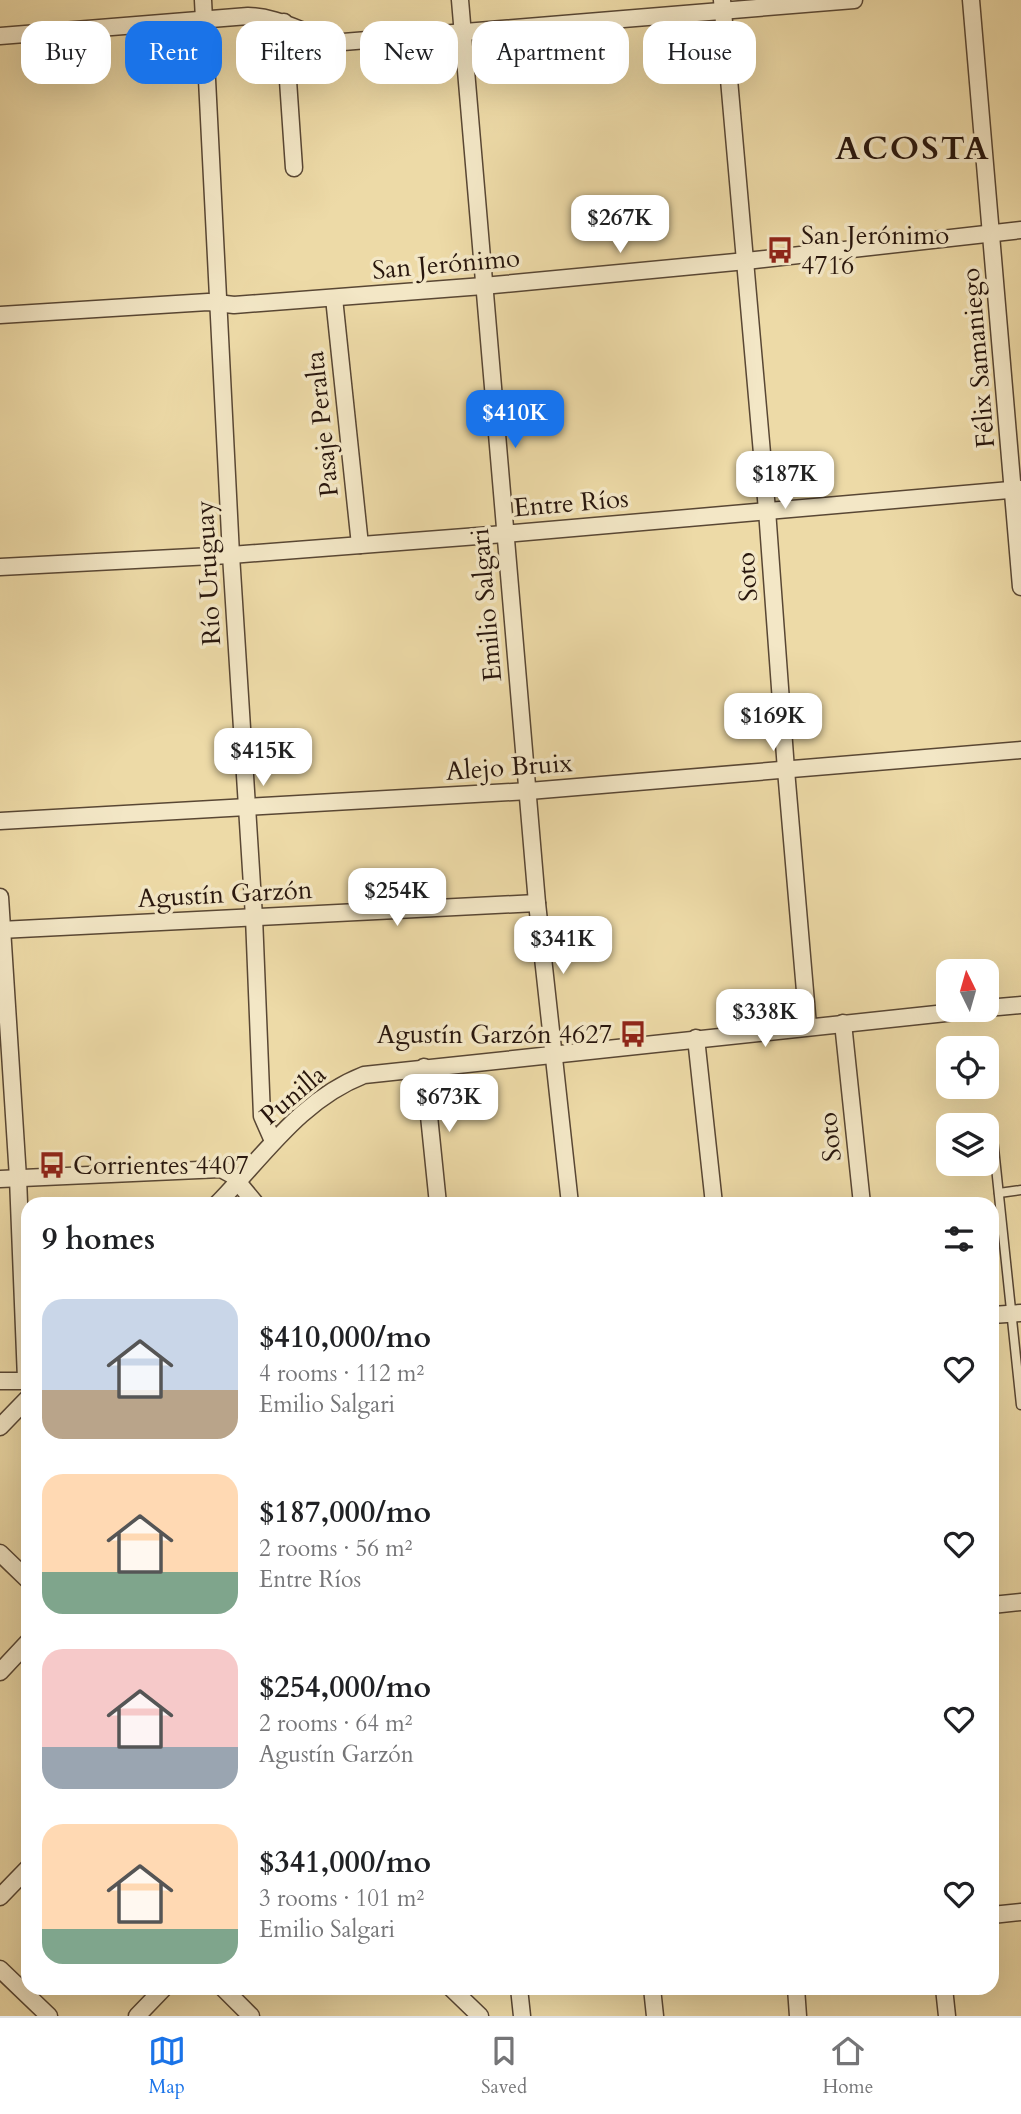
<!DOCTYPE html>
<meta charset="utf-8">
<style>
body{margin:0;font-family:Cardo,serif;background:#f6f6f6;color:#202124;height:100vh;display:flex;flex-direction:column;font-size:26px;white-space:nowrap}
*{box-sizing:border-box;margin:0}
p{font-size:23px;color:#757577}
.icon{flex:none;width:38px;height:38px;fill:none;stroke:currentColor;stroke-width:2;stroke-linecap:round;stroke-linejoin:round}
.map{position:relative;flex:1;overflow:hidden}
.details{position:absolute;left:21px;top:1197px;width:978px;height:798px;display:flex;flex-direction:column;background:#fff;border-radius:21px;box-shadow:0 7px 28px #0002}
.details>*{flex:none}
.banner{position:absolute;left:21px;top:21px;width:980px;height:63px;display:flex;gap:14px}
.needle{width:46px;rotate:355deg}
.tools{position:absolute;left:936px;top:959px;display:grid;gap:14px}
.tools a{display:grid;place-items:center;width:63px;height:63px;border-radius:14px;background:#fff;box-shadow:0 7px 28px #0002;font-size:35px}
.price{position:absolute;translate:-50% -60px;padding:0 16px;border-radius:14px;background:#fff;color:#222;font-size:23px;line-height:46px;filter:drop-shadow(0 2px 4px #0008)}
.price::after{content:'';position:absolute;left:50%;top:42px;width:21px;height:16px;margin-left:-10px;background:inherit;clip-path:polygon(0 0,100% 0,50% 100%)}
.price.selected{background:#1a73e8;color:#fff}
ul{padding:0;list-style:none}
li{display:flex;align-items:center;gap:21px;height:175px;padding:0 21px}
li span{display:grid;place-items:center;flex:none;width:196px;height:140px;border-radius:21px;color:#555}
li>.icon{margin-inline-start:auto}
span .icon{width:84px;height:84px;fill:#fffc;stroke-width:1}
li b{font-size:30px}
h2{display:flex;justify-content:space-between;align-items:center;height:84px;padding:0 21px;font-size:30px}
.tag{padding:0 24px;border-radius:21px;background:#fff;box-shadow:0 7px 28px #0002;font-size:24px;line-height:63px}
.tag.selected{background:#1a73e8;color:#fff}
.dock{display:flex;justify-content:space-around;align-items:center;height:98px;border-top:2px solid #e0e0e0;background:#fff;font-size:19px;color:#757577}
.dock a{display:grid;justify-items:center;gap:4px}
.dock .selected{color:#1a73e8}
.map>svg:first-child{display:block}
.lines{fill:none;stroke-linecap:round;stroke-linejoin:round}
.lane-casing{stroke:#594734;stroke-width:11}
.street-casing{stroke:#594734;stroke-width:19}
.lane{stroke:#f3e7c6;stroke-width:8}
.street{stroke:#f3e7c6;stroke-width:16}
.labels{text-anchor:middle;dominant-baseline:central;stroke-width:7;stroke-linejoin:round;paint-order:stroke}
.poi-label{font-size:26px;fill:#28160d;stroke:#f3e7c6;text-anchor:start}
.street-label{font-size:26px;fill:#28160d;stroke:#f3e7c6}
.district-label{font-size:33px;font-weight:bold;letter-spacing:2px;fill:#28160d;stroke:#f3e7c6}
</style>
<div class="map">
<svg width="1021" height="2016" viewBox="0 0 1021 2016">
<rect width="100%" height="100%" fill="#eddaa7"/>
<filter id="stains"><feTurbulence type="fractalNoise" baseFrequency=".00286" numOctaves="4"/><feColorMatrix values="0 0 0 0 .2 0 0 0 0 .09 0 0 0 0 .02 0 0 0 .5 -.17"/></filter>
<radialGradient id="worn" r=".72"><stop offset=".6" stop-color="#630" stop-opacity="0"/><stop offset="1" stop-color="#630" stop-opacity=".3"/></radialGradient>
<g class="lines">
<defs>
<g id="lane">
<path d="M992,1129L1021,1405"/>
<path d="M999,1193L1021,1190"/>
</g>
<g id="street">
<path d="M203,0L231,555L254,917L262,1116L273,1141"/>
<path d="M460,0L537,903L570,1204"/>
<path d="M722,0L767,510L786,770L808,1026"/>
<path d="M971,0L1021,587"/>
<path d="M284,22L294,168"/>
<path d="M0,36L248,16C283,17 309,38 343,42L854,0"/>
<path d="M334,298L360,545"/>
<path d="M0,315L208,302L234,305L483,286L746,261L1021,230"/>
<path d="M0,567L231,555L504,534L1021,489"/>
<path d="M0,821L529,791L1021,750"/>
<path d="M0,897L18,1178L26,1379"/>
<path d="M0,930L537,903"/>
<path d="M987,1008L1021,1005"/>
<path d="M843,1023L862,1204"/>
<path d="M696,1038L714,1204"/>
<path d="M424,1067L438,1204"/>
<path d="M0,1179L221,1169L232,1175L256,1204"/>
<path d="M217,1204C264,1156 300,1100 364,1075L974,1010"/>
<path d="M992,1315L1021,1313"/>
<path d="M0,1381H28"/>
<path d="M0,1427L28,1398"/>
<path d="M0,1553L28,1580"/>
<path d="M992,1605L1021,1602"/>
<path d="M0,1672L28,1642"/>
<path d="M0,1897L28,1868"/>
<path d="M992,1915L1021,1912"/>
<path d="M0,1969L49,2016"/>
<path d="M223,1988L251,2016"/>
<path d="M451,1988L480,2016"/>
<path d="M519,1988L522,2016"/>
<path d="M652,1988L655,2016"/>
<path d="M796,1988L798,2016"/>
<path d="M944,1988L947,2016"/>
<path d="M137,2016L164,1988"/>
</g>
</defs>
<!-- lane casing -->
<use href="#lane" class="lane-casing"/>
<!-- street casing -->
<use href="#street" class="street-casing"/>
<!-- lane -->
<use href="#lane" class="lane"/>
<!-- street -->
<use href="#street" class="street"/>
</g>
<!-- icons -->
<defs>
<symbol id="bus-bare" viewBox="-9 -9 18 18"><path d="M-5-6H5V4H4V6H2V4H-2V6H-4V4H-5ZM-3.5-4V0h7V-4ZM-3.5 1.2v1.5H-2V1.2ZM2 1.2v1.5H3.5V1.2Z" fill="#8f2418" stroke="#f3e7c6" stroke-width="2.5" paint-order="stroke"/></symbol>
</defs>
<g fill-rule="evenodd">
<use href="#bus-bare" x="761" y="231" width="38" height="38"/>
<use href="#bus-bare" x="614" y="1015" width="38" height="38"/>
<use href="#bus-bare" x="33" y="1146" width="38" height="38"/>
</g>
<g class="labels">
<!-- poi labels -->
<g class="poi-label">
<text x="801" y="235">San Jerónimo<tspan x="801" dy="30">4716</tspan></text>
<text x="612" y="1034" text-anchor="end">Agustín Garzón 4627</text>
<text x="73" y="1165">Corrientes 4407</text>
</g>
<!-- street labels -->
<g class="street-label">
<text transform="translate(446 264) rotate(-5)">San Jerónimo</text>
<text transform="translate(978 358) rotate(-95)">Félix Samaniego</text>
<text transform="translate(322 424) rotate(-96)">Pasaje Peralta</text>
<text transform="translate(571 503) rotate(-5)">Entre Ríos</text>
<text transform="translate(208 573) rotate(-93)">Río Uruguay</text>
<text transform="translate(747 577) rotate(-94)">Soto</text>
<text transform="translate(486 605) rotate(-95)">Emilio Salgari</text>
<text transform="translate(509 767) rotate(-4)">Alejo Bruix</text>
<text transform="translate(225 894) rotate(-3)">Agustín Garzón</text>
<text transform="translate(293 1095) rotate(-40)">Punilla</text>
<text transform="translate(830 1137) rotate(-96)">Soto</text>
</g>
<!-- district labels -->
<g class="district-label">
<text x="913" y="148">ACOSTA</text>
</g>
</g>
<rect width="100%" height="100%" filter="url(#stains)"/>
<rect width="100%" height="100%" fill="url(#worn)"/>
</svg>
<div class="tools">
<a><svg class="needle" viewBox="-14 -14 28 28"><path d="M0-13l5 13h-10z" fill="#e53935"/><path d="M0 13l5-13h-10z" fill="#757577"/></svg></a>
<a><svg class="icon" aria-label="locate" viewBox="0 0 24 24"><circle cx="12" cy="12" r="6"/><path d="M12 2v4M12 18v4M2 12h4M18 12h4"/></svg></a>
<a><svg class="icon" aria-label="layers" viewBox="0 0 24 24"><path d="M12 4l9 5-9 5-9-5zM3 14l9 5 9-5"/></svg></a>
</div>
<b class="price" style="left:620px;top:255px">$267K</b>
<b class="price selected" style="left:515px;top:450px">$410K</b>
<b class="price" style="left:785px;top:511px">$187K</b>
<b class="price" style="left:773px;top:753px">$169K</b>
<b class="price" style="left:263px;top:788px">$415K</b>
<b class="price" style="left:397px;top:928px">$254K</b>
<b class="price" style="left:563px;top:976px">$341K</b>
<b class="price" style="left:765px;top:1049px">$338K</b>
<b class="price" style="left:449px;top:1134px">$673K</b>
<div class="banner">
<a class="tag">Buy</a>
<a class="tag selected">Rent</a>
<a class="tag">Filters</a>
<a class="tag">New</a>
<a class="tag">Apartment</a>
<a class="tag">House</a>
</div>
<section class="details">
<h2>9 homes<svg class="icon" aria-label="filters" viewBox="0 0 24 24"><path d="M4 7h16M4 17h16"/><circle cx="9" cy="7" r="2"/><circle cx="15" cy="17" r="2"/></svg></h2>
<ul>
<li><span style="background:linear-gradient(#c9d6e8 65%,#b9a48a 0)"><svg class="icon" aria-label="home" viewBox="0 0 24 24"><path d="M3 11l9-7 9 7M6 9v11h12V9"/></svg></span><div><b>$410,000/mo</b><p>4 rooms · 112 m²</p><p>Emilio Salgari</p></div><svg class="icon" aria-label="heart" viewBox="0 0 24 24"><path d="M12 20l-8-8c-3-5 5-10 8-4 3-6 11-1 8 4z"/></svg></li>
<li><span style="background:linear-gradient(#ffd9b3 70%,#7fa58c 0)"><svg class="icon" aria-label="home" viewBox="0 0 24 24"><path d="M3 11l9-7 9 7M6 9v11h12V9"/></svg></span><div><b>$187,000/mo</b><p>2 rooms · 56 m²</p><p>Entre Ríos</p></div><svg class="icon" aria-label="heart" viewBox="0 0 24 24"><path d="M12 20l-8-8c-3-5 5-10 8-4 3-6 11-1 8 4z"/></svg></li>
<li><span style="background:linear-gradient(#f6c9c9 70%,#9aa5b1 0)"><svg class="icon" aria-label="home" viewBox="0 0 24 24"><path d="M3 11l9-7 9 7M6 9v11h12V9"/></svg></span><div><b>$254,000/mo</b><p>2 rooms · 64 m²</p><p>Agustín Garzón</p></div><svg class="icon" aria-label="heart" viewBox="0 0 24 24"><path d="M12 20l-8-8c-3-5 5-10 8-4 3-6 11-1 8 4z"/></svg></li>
<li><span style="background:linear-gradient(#ffd9b3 75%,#7fa58c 0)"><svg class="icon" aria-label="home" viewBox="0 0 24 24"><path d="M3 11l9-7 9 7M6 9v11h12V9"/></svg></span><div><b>$341,000/mo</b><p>3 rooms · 101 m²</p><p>Emilio Salgari</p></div><svg class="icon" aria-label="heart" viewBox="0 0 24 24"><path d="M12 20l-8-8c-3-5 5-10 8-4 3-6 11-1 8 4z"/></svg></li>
</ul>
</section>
</div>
<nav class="dock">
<a class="selected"><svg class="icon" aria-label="map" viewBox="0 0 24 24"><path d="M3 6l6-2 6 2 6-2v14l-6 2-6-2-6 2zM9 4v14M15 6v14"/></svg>Map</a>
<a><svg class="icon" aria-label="saved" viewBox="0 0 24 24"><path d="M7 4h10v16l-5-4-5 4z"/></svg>Saved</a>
<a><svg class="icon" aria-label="home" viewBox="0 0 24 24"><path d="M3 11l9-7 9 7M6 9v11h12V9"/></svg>Home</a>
</nav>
